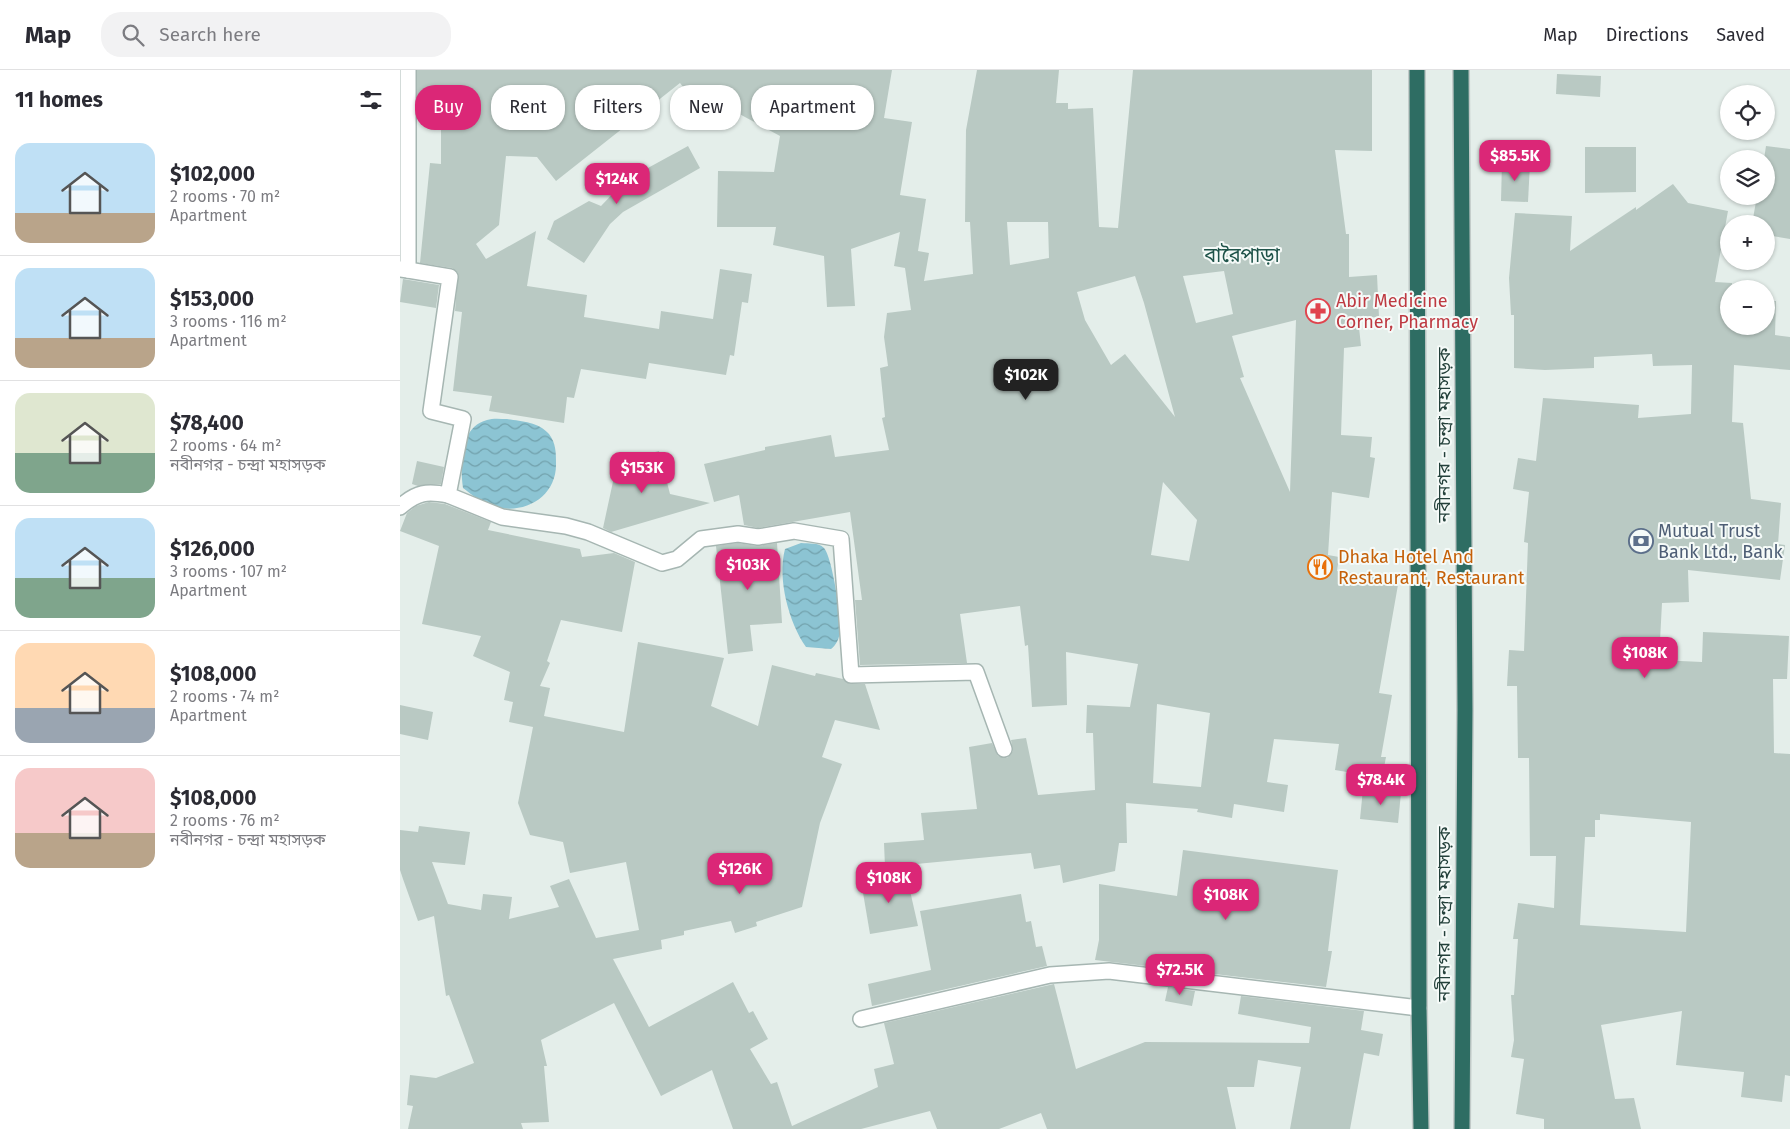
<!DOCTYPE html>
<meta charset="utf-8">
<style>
body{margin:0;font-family:"Fira Sans","Noto Sans Bengali",sans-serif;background:#f2f2f3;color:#2b2b33;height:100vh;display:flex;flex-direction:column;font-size:19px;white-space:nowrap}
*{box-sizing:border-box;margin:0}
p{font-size:16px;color:#7c7c81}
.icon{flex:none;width:28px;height:28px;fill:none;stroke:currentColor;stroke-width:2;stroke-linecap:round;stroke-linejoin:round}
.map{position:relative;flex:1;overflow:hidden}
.panel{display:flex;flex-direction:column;background:#fff;width:400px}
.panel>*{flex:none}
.top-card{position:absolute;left:15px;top:15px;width:475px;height:45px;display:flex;gap:10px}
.tools{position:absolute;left:1320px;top:15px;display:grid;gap:10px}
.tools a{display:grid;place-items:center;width:55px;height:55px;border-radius:50%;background:#fff;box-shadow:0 1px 4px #0004;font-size:25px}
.price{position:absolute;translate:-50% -42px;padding:0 11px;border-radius:10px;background:#db2777;color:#fff;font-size:16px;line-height:32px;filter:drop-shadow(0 1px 2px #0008)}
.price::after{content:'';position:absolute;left:50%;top:30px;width:15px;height:11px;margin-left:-8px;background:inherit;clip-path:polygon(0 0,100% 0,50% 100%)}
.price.current{background:#222;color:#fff}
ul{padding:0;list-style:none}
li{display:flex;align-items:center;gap:15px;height:125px;padding:0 15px}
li+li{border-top:1px solid #e1e1e2}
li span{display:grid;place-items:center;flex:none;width:140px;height:100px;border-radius:15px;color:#555}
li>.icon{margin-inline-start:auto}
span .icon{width:60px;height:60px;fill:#fffc;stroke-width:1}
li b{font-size:21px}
h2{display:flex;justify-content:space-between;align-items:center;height:60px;padding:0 15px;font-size:21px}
.tag{padding:0 18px;border-radius:20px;background:#fff;box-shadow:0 1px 4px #0004;font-size:18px;line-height:45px}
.tag.current{background:#db2777;color:#fff}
header{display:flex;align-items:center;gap:30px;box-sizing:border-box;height:70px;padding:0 25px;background:#fff;border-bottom:1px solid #e1e1e2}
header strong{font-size:24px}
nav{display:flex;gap:28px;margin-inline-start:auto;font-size:18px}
.search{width:350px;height:45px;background:#f2f2f3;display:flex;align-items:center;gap:12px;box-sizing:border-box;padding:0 18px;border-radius:20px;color:#7c7c81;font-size:19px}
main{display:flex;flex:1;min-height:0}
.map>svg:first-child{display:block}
.water{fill:url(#water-waves)}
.building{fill:#b9c9c3;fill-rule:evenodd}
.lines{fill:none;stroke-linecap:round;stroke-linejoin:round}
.street-casing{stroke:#a6b6b2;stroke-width:18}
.highway-casing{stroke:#c1cac8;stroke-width:18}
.street{stroke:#fff;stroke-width:15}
.highway{stroke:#2e6d63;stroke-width:15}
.labels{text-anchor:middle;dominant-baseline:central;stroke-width:4;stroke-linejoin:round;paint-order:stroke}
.health-label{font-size:18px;fill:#be3a42;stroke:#f5faf8;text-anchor:start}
.street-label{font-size:18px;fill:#23403a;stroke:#f5faf8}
.service-label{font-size:18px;fill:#4e5e75;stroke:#f5faf8;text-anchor:start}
.food-label{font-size:18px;fill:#c56008;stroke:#f5faf8;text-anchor:start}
.quarter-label{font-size:20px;fill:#1e5349;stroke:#f5faf8}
</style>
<header>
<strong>Map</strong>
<div class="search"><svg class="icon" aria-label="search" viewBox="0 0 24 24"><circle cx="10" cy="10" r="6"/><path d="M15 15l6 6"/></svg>Search here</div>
<nav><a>Map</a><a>Directions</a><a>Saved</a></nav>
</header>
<main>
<section class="panel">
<h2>11 homes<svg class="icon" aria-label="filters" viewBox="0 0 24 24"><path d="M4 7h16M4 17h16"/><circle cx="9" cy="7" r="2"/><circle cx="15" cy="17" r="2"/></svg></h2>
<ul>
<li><span style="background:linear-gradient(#bfe0f5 70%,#b9a48a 0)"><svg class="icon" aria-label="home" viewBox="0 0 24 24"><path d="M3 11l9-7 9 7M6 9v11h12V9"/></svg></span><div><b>$102,000</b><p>2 rooms · 70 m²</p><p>Apartment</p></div></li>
<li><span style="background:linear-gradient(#bfe0f5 70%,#b9a48a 0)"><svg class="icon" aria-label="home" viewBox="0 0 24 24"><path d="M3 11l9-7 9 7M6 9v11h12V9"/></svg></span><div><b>$153,000</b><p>3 rooms · 116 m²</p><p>Apartment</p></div></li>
<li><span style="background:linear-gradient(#dfe7d0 60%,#7fa58c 0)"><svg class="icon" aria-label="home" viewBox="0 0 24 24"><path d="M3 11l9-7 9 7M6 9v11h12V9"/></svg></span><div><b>$78,400</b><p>2 rooms · 64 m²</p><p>নবীনগর - চন্দ্রা মহাসড়ক</p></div></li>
<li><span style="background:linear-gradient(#bfe0f5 60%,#7fa58c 0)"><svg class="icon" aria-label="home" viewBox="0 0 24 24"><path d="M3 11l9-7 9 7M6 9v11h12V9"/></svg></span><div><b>$126,000</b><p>3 rooms · 107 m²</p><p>Apartment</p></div></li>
<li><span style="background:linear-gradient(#ffd9b3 65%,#9aa5b1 0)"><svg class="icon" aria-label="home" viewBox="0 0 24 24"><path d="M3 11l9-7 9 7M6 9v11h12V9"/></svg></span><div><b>$108,000</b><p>2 rooms · 74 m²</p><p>Apartment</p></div></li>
<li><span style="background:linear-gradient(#f6c9c9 65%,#b9a48a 0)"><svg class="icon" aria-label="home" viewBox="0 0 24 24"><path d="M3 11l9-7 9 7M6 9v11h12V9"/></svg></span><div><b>$108,000</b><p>2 rooms · 76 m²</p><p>নবীনগর - চন্দ্রা মহাসড়ক</p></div></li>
</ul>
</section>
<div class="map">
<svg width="1390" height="1059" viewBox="0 0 1390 1059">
<defs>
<pattern id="water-waves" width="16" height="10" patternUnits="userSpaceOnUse" patternTransform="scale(1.25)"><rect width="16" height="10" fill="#8cc4d3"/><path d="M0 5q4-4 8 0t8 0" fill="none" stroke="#72a1ac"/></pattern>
</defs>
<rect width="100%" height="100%" fill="#e4eeea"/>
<!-- water -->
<g class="water">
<path d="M107,349C121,351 139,352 149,364C156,373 156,383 156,393C157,427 124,446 92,436C81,432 72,425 63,418C60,396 59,357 87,350C93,348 101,349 107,349Z"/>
<path d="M401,473C409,474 418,472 424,478C432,486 442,550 440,562C439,569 436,575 431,579L406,577C389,553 377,509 385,479Z"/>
</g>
<!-- building -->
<g class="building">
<path d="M17,0H492L484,48L512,52L500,125L526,129L518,181L529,183L524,211L573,204L570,152H565L566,60L577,0H659L656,33H668V39L693,38L699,157L718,158L733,0H972V81L935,80L946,164H949V207L977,205L979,247L958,248L961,276L944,278L941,365L972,367L970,387L975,388L969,428L932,422L928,485L939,487L937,501L999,509L979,623L992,625L981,687H986L982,708L935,700L939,674L874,669L867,712L888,715L884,742L834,734L832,748L797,742L798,739L726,733L727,773H719L715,801L663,813L660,795L634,799L631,783L485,797L484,773L524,770L521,743L577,739L569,677L592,673L598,686L607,688L613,681L611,670L626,668L638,725L695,720L693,663H686L687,635L730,637L738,594L666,582L667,635L632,637L628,575L625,576L620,536L560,544L567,593L460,595L455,530H462L450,442L358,458L344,455L339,425L314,432L304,394L365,380V377L431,365L435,387L489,380L482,348L485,347L480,298L488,296L484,267L487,243L511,240L505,198L494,196L500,162L451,179L455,236L427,237L424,186L373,175L376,157H317L318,101L374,102L380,66L332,40L312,55L280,13L156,111L137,87L106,86L99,155L76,174L86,189L136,161L127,216L187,225L184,247L259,259L261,241L313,249L320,199L352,204L348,233L342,232L334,286L330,285L326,305L249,293L246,309L181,299L174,328L167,327L164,353L89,341L92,326L53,321L62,242L55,241L58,203L52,198L20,193L30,93L41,94V30L17,29ZM607,152H648L649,188L610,195ZM824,201L833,244L796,253L783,206ZM735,206L744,233L775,347L725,284L711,295L685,250L677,222ZM896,250L890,422L840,308L844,307L832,266ZM763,412L797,450L789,491L751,485ZM757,634L810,643L801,717L753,713Z"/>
<path d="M1157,4L1201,6L1200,27L1156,24Z"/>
<path d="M288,76L300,98L223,142L210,154L184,193L147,169L154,151L189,131L201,136L226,110Z"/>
<path d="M1366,76L1390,79V169L1366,165V154H1352L1357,126H1366V89H1364Z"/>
<path d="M1185,77H1236V122L1185,123Z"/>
<path d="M1102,92L1130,93L1128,132L1101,131Z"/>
<path d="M1273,114L1288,133L1328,141L1315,212L1332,213V219H1329V256H1366V231H1376L1375,265L1390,267V300L1334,295L1332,352L1343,353L1351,429L1381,433L1378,474L1385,475L1380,510L1288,500L1289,532L1262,533L1259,590L1302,592L1303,562L1389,566L1387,609H1373L1374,683L1390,684V1006L1385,1005L1382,1032L1341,1027L1344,1002L1276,995L1282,941L1201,955L1215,1029L1234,1028L1241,1059H1144V1049L1116,1044L1124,989L1111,987L1114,970L1111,925H1114L1118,869H1113L1118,833L1154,838L1156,786H1130L1129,688H1118L1117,616H1107L1109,580L1124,581L1128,473L1124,472L1129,422L1113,419L1118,388L1136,391L1143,328L1239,335L1238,348L1291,344L1292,295L1253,296L1252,284L1194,287V298L1145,300L1114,298V245H1111L1109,208L1115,143L1172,146L1170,181L1236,137V140ZM1200,744L1291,752L1286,862L1180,855L1185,767H1195V750H1200Z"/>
<path d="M3,209L39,215L36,238L0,232Z"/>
<path d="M259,381L270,424L310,433L211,462L203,458L214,407L211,393Z"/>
<path d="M17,391L44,397L41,414L18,416L12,414Z"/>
<path d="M29,432L45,434L91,452L88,460L180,479L182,487L214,483L235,492L222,562L161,550L147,591L150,593L140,616L150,618L144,646L224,662L238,572L324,588L311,636L358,656L372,595L415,606L416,603L443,609L451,614H465L480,660L435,650L422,687L442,694L420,753L402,837L356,852L357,856L335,863L331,851L284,861V865L261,870L262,879L213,889L249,957L333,912L349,943L353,941L368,969L350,979L371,1014L377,1012L392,1056L478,1017L474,999L494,994L484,953L654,914L676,999L745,972L909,973L911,957L838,944L841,926L964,941L961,960L983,964L979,986L964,983L950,1059H890L901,997L858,990L854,1017H827L836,1059H647L641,1043L599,1059H537L530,1041L461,1059H333L312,1000L261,1026L214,933L141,970L147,996H144L149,1052L121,1053L123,1059H8L13,1036L7,1035L10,1005L36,1008L74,993L49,925L46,926L34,846L18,851L3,809L0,800V760L18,762L19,756L70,762L65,795L32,792L48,834L81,840L83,824L112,827L109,849L159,837L150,816L169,809L196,868L239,860L226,792L170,803L163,772L130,765L118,733L133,657L109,652L113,632L104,630L110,602L73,586L81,566L22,554L39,476L0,461L7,443L16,436Z"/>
<path d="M338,473L357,476L377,473L382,553L350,555L353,581L328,584L316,476Z"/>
<path d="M0,635L33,642L28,670L0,664Z"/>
<path d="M963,719L1001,723L998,753L960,749Z"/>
<path d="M783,780L938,800L928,881H932L926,917L695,890L699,870V814L777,826Z"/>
<path d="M506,803L518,856L470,864L461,811Z"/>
<path d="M621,824L626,852L631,851L636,877L642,876L647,896L472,936L468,914L531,900L520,841Z"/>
<path d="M768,917L795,921L792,936L765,931Z"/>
</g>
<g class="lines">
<defs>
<g id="street">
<path d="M0,199L8,200V0"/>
<path d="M8,200L50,207L31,341L63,349L48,425L102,447L166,456L188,462L262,493L277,489L301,469L338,464L358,467L394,461L441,469L451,605L576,602L604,679"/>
<path d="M0,437C17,422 27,421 48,425"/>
<path d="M461,949L650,905L709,901L1019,938"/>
</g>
<g id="highway">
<path d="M1017,0L1019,938L1021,1059"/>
<path d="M1061,0L1065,640L1062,1059"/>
</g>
</defs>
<!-- street casing -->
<use href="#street" class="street-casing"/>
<!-- highway casing -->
<use href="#highway" class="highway-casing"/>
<!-- street -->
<use href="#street" class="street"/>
<!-- highway -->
<use href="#highway" class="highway"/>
</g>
<!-- icons -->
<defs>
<symbol id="pharmacy-ring" viewBox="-11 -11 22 22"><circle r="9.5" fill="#f5faf8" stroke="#e0444e" stroke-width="1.5"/><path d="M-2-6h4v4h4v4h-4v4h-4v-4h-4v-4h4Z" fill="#e0444e"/></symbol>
<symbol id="bank-ring" viewBox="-11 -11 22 22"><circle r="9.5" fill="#f5faf8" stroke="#5c6f8a" stroke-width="1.5"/><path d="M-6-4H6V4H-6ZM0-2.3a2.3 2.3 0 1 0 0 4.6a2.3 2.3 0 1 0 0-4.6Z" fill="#5c6f8a"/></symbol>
<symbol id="restaurant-ring" viewBox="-11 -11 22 22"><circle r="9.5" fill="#f5faf8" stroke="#e8710a" stroke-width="1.5"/><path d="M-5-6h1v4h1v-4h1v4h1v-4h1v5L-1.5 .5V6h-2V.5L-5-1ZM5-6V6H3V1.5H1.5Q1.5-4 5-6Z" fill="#e8710a"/></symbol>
</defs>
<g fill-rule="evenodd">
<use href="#pharmacy-ring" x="904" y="227" width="28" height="28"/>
<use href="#bank-ring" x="1227" y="457" width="28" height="28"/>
<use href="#restaurant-ring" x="906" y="483" width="28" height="28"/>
</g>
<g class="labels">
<!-- health labels -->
<g class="health-label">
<text x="936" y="231">Abir Medicine<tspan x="936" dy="21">Corner, Pharmacy</tspan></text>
</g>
<!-- street labels -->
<g class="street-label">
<text transform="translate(1044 365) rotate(-90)">নবীনগর - চন্দ্রা মহাসড়ক</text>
<text transform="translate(1044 844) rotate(-90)">নবীনগর - চন্দ্রা মহাসড়ক</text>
</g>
<!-- service labels -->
<g class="service-label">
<text x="1258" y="461">Mutual Trust<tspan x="1258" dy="21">Bank Ltd., Bank</tspan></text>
</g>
<!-- food labels -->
<g class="food-label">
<text x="938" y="487">Dhaka Hotel And<tspan x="938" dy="21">Restaurant, Restaurant</tspan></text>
</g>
<!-- quarter labels -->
<g class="quarter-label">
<text x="842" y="185">বারৈপাড়া</text>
</g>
</g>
</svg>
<div class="tools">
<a><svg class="icon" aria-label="locate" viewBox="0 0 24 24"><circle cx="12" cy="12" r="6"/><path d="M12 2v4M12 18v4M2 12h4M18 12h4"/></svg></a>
<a><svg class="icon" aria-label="layers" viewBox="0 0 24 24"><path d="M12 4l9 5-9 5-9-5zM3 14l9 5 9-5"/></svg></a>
<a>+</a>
<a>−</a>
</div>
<b class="price" style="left:1115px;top:112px">$85.5K</b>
<b class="price" style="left:217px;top:135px">$124K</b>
<b class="price current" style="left:626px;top:331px">$102K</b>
<b class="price" style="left:242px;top:424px">$153K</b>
<b class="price" style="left:348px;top:521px">$103K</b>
<b class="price" style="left:1245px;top:609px">$108K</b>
<b class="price" style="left:981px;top:736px">$78.4K</b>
<b class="price" style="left:340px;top:825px">$126K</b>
<b class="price" style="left:489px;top:834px">$108K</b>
<b class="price" style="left:826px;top:851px">$108K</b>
<b class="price" style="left:780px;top:926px">$72.5K</b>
<div class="top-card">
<a class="tag current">Buy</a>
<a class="tag">Rent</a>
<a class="tag">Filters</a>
<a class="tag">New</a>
<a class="tag">Apartment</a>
</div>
</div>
</main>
